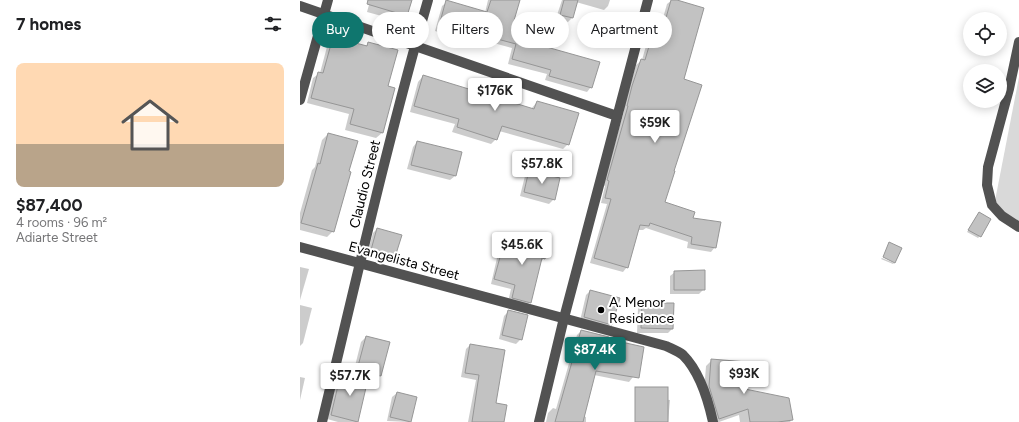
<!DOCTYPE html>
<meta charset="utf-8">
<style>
body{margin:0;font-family:Figtree,sans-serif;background:#f2f2f2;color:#202124;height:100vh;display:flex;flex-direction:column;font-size:15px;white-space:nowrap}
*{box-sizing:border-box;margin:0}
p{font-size:13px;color:#757577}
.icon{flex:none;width:22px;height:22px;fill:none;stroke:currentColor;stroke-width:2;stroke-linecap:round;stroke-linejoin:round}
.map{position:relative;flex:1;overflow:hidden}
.sheet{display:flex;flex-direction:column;background:#fff;width:300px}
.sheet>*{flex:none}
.top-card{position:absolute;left:12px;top:12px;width:380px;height:36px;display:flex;gap:8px}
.buttons{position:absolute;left:663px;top:12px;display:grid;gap:8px}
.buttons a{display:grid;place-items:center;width:44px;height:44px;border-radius:50%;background:#fff;box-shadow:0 2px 10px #0003;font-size:20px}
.price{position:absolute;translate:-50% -34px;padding:0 9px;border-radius:4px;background:#fff;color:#222;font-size:13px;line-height:26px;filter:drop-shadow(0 1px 2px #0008)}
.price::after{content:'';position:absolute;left:50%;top:24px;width:12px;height:9px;margin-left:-6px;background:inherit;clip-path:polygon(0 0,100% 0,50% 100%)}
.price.current{background:#0f766e;color:#fff}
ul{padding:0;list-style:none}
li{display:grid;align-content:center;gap:8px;height:212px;padding:0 16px}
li+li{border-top:1px solid #e0e0e0}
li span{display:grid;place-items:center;height:124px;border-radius:8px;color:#555}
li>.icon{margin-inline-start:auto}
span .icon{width:72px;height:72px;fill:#fffc;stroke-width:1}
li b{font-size:17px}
h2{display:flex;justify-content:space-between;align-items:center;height:48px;padding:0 16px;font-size:17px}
.pill{padding:0 14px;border-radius:18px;background:#fff;box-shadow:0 2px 10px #0003;font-size:14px;line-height:36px}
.pill.current{background:#0f766e;color:#fff}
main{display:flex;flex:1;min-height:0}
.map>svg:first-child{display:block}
.green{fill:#d9d9d9}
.shadow{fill:#0003}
.building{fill:#c2c2c2;stroke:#969696}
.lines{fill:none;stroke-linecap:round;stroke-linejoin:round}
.minor{stroke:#525252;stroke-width:10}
.poi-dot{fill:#000;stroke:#fff;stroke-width:1.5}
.labels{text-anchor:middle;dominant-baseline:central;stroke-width:4;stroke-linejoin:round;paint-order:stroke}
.street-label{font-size:14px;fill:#000;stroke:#fff}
.poi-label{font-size:14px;fill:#000;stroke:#fff;text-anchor:start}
</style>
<main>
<section class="sheet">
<h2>7 homes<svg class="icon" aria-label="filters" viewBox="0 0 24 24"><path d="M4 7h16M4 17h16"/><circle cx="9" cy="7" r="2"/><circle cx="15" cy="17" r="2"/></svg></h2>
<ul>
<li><span style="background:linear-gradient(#ffd9b3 65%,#b9a48a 0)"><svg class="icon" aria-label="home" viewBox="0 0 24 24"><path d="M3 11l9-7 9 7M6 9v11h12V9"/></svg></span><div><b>$87,400</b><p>4 rooms · 96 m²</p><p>Adiarte Street</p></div></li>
</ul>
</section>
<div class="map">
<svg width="719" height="422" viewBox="0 0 719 422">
<rect width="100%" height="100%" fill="#fff"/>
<!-- green -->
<path class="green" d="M719,77V224L694,206Z"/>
<!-- shadow -->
<g class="shadow">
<path d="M66,0H111L106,15L100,21L67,12L70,1Z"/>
<path d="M188,0H219L212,25L242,47L291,87L287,92L245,80L247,74L208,64L212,48L168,36L165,40L135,31L142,6L147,2L185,13Z"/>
<path d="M262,0H310L308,6L304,10L276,2L272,18L268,22L256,18Z"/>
<path d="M372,0H373L383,80L372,171L364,203L392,218L415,247L411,252L387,248L388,242L346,228L343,230H338L327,267L323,272L290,263L307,204L301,203L305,186L303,185L324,111L323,110L328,92L336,65L342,60L349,35L354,30L359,32L367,4Z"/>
<path d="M33,38L65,47L69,43L87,86L94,88L82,133L76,138L45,130L49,114L7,103L13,78L20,73L28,43Z"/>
<path d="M123,76L231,109L237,102L268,144L263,149L199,131L196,139L191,144L152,132L155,124L110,112L118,82Z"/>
<path d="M28,134L33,231L27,237L0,230V213L12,170L15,167L22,140Z"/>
<path d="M117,142L160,153L155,176L150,180L107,169L113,147Z"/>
<path d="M229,171L254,199L249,204L220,196L225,176Z"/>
<path d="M679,213L680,236L678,238L667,232Z"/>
<path d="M77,229L95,256L90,260L67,254L73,233Z"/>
<path d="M231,236L244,258L240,263L230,302L225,307L208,302L211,289L191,284L200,245L205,240L225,245L226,240Z"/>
<path d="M582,258L594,263L593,264L581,259Z"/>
<path d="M0,267L9,269L0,300Z"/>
<path d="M375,272L404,289L399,294H370V276Z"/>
<path d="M290,291L311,324L307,329L280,321L286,295Z"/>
<path d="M342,304L372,329L368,333H337L338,308Z"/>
<path d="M0,305L12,308L3,343L0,346Z"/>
<path d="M209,311L221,339L216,344L199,339L204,316Z"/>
<path d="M281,331L307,340L337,346L333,377L329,382L294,375L283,416L286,417V422H246L248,413L253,408L256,409L277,335Z"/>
<path d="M66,337L80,376L76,380L53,374L61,342Z"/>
<path d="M170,345L194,404L203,422H168L176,380L161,377L166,349Z"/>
<path d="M412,360L444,389L492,419L490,422H440L439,415L419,422H413L404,392L406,366Z"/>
<path d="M41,374L57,421L56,422H38L27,419L37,378Z"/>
<path d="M0,377L5,378L0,400Z"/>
<path d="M97,393L110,421L109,422L87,421L92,397Z"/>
<path d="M358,399L370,400L368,422H352Z"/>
</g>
<!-- building -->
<g class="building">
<path d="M68,0H112L107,16L67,4Z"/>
<path d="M146,0L187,12L191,0H220L213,24L247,34L243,46L300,62L292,88L249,76L251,70L212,59L216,44L171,32L170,36L139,26Z"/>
<path d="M264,0H278L273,18L260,15Z"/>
<path d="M371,0H377L404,8L384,79L402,85L374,171H375L365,202L395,212L393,218L421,222L416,248L391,244L392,237L350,223L349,226L340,225L328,268L294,258L311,199L305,198L309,181L307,180L328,106H327L332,86L341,59L345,60L354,29L362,32Z"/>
<path d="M33,37L67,46L68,42L98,50L88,86L95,88L83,133L50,124L54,109L11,98L18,72L23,73Z"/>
<path d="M123,75L234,109L237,101L279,113L269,145L202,126L197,140L157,127L159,119L114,106Z"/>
<path d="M28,133L58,141L49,171L51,172L34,232L1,223L18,163L20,164Z"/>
<path d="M117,141L162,152L156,176L111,165Z"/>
<path d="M229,170L260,178L255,200L224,192Z"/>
<path d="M679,212L691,219L681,237L668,230Z"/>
<path d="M77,228L102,235L95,257L71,250Z"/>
<path d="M230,234L250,239L245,259L242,258L231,303L212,298L215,285L194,279L205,239L228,245Z"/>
<path d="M589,242L602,248L595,263L583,257Z"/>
<path d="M405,270V290H374V271Z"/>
<path d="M290,290L320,298L312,325L284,317Z"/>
<path d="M342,303H374L373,329L341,328Z"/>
<path d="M208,310L228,315L222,340L202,335Z"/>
<path d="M281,330L309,337L308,339L344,347L339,378L296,371L283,422H255Z"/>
<path d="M66,336L90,342L81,376L57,370Z"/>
<path d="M170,344L205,350L196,403L207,405L204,422H172L179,375L165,373Z"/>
<path d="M411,359L447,362L445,389L489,398L493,420L478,422H450L448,409L419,419L409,386Z"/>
<path d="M41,373L68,379L58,422L31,415Z"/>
<rect x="335" y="387" width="33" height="35"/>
<path d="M97,392L117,397L111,422L90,417Z"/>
</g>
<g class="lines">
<!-- minor -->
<g class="minor">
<path d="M0,6L317,116"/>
<path d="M719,42L709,89L688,167L687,185L692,205L702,216L719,227"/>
<path d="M0,100L28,0"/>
<path d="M0,247L366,346C372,349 378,351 383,355C400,372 408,399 413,422"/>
<path d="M22,422C56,281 88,139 128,0"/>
<path d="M239,422L264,318L348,0"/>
</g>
</g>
<!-- markers -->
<circle class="poi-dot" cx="301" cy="310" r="4"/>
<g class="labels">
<!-- street labels -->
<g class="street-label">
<text transform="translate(65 184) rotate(-76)">Claudio Street</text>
<text transform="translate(104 261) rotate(15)">Evangelista Street</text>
</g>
<!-- poi labels -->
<g class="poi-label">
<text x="309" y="302">A. Menor<tspan x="309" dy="16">Residence</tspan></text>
</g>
</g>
</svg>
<div class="buttons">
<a><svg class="icon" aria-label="locate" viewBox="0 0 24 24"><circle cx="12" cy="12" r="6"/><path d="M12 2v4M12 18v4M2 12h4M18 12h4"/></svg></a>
<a><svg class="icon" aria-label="layers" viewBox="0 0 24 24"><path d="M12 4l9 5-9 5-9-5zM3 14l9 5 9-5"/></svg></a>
</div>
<b class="price" style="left:195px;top:112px">$176K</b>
<b class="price" style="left:355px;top:144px">$59K</b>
<b class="price" style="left:242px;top:185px">$57.8K</b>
<b class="price" style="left:222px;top:266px">$45.6K</b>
<b class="price current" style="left:295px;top:371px">$87.4K</b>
<b class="price" style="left:444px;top:395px">$93K</b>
<b class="price" style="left:50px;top:397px">$57.7K</b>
<div class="top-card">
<a class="pill current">Buy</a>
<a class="pill">Rent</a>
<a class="pill">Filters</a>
<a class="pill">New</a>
<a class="pill">Apartment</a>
</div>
</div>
</main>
